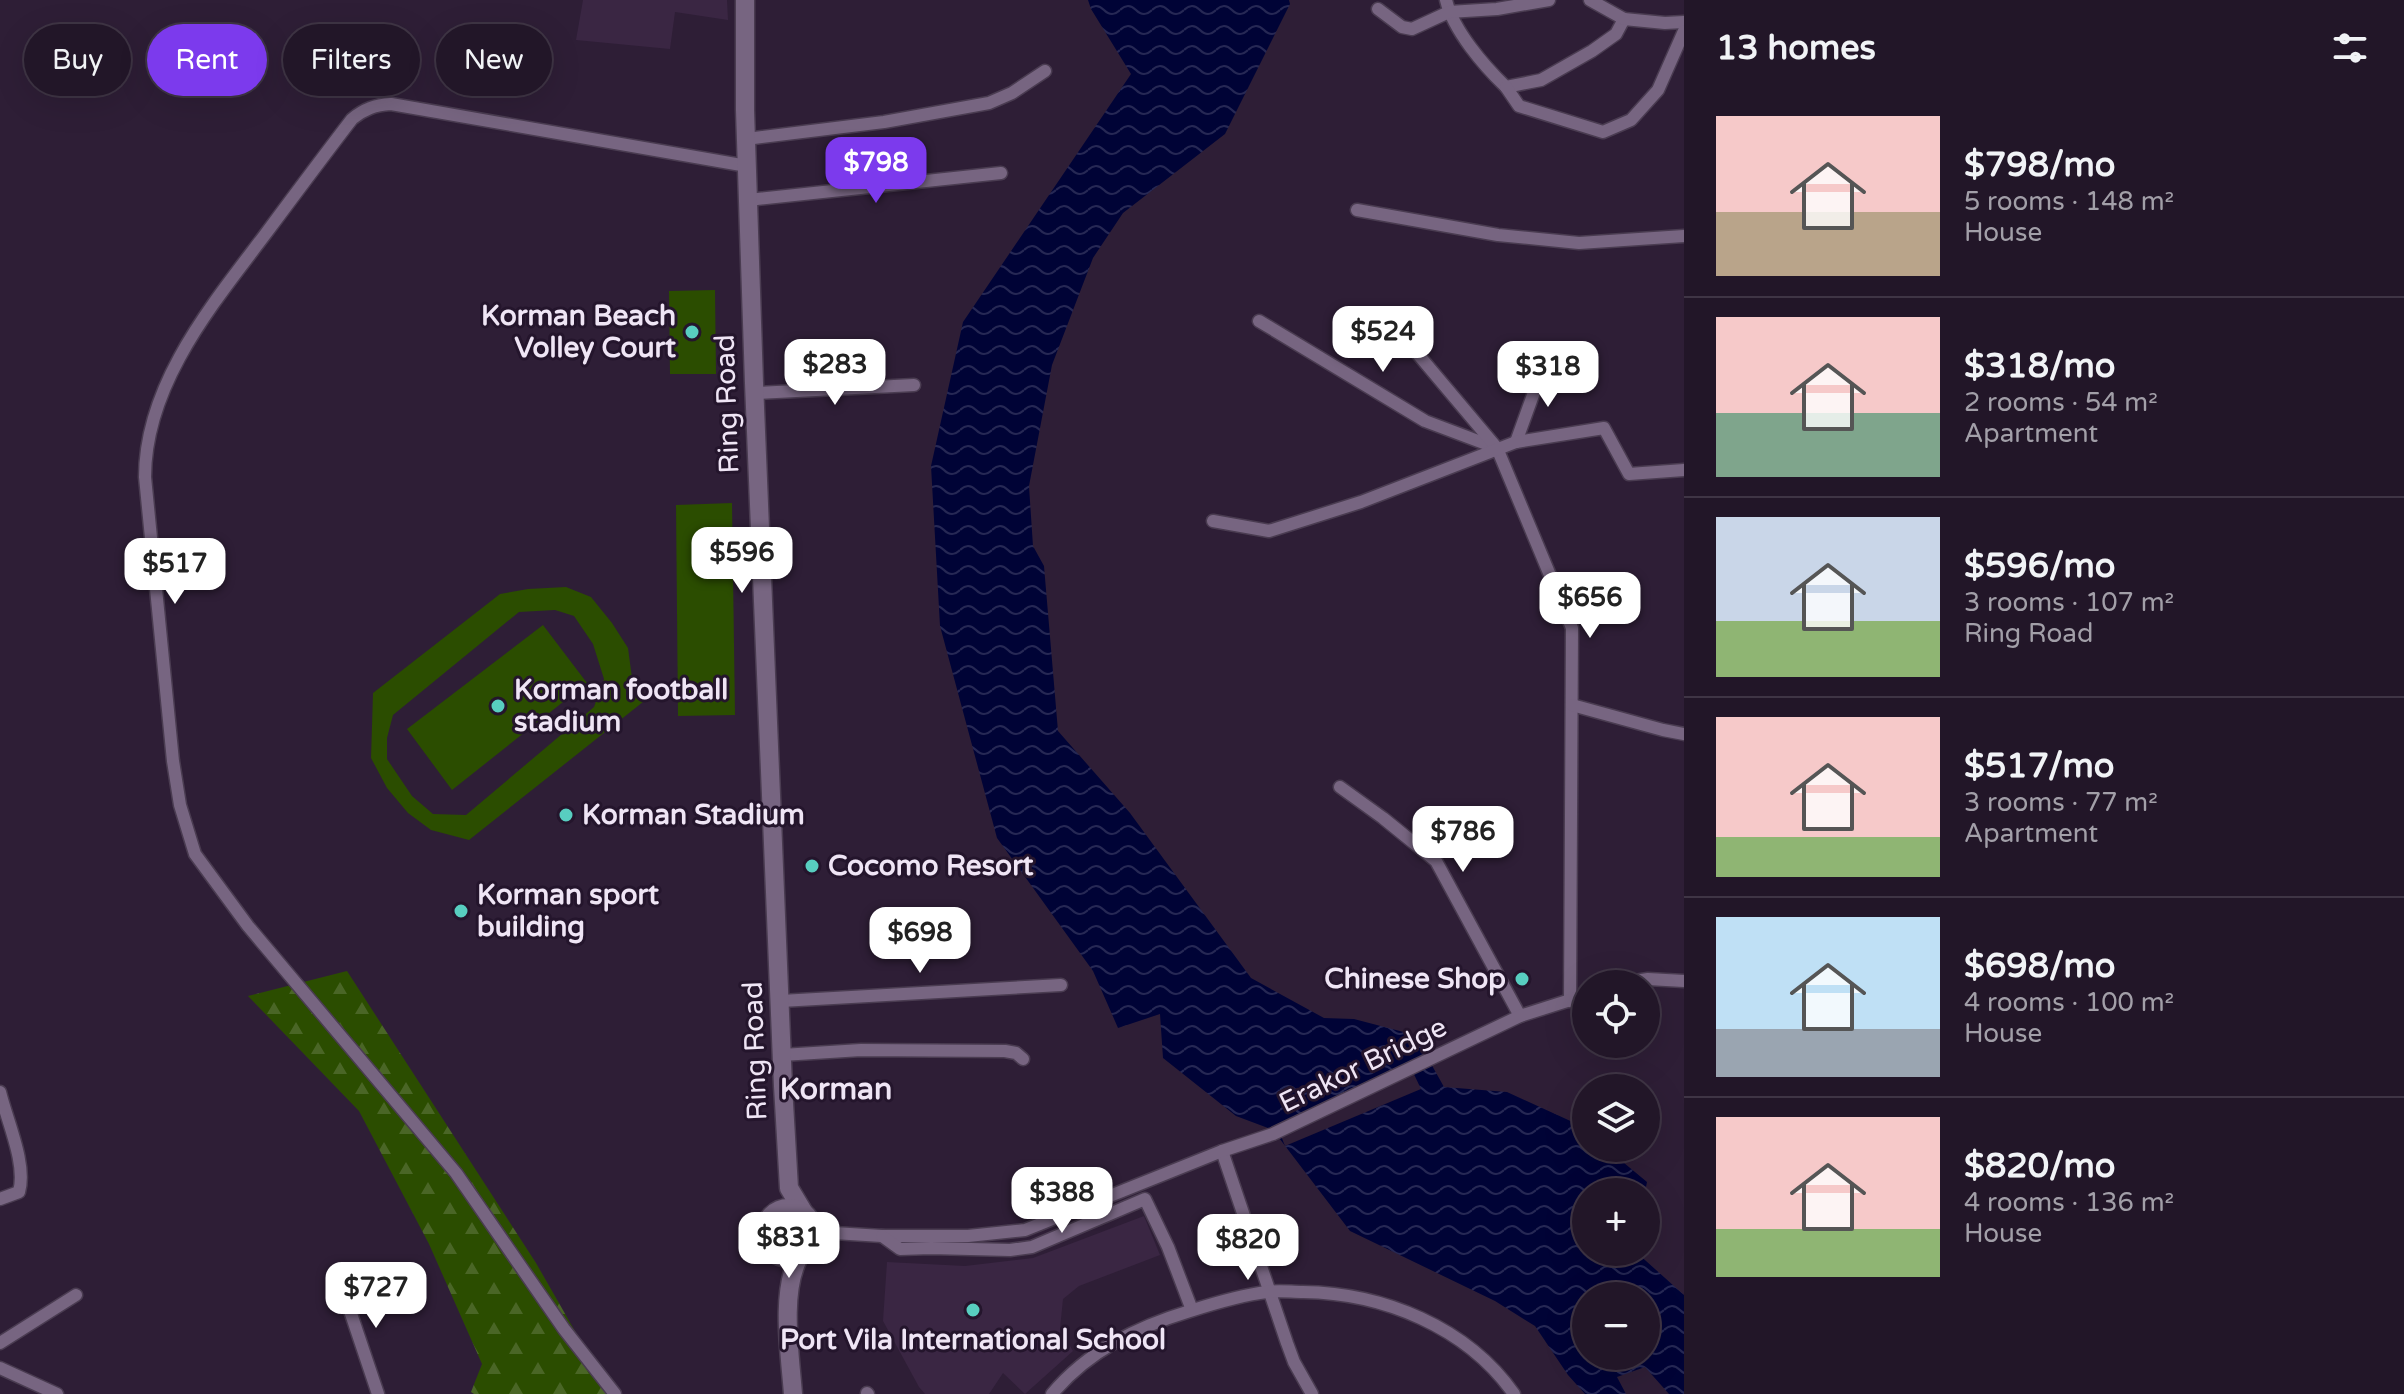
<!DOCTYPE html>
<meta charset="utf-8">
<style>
body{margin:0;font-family:"Varela Round",sans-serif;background:#2a1f30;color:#f1f3f6;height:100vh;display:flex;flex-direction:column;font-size:30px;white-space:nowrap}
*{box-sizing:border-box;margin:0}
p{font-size:26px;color:#a29fa8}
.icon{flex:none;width:44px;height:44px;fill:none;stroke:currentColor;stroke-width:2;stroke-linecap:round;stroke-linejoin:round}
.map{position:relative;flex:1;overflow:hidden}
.panel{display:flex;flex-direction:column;background:#221628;width:720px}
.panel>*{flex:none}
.hud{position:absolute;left:24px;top:24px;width:760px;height:72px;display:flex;gap:16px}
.tools{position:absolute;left:1572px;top:970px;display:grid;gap:16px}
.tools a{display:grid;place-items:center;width:88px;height:88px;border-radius:50%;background:#221628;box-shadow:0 8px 32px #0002,0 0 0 2px #3f3545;font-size:40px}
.price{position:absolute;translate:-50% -68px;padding:0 18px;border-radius:16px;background:#fff;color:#222;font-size:26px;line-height:52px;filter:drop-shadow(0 2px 4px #0008)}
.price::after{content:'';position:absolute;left:50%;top:48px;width:24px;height:18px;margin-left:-12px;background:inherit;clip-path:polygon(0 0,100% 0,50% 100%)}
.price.current{background:#7c3aed;color:#fff}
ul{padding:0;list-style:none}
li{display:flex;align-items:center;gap:24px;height:200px;padding:0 32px}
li+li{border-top:2px solid #3f3545}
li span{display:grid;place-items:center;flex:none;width:224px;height:160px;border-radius:0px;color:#555}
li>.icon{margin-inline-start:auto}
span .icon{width:96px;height:96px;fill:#fffc;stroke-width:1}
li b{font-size:34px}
h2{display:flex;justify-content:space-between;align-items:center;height:96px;padding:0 32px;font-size:34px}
.chip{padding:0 28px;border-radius:36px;background:#221628;box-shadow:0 8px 32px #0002,0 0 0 2px #3f3545;font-size:28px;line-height:72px}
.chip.current{background:#7c3aed;color:#fff}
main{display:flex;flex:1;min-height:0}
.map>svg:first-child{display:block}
.built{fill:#3a2643}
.forest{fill:url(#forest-firs)}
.park{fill:#2b4d00;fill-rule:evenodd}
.water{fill:url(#water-waves);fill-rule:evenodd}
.pier{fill:#2e1e36}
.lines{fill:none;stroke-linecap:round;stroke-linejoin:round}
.street-casing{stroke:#4a3c51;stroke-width:15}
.secondary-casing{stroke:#4a3c51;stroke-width:21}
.street{stroke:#776581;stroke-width:12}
.secondary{stroke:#776581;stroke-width:18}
.poi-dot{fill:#58cec0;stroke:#24152c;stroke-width:3}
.labels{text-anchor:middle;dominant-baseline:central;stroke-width:6;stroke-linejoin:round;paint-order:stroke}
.poi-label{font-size:28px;font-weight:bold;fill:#efe5f5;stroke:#24152c;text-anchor:start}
.street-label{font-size:28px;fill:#efe5f5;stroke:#24152c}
.neighbourhood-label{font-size:30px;font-weight:bold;fill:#efe5f5;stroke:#24152c}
</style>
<main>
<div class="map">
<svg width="1684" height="1394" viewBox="0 0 1684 1394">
<defs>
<pattern id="forest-firs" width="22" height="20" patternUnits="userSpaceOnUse" patternTransform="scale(2)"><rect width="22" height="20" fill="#2b4d00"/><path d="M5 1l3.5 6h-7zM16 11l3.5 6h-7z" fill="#4a6626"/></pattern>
<pattern id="water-waves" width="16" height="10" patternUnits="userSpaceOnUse" patternTransform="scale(2)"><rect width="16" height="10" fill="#000336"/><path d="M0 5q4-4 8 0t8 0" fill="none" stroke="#262854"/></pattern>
</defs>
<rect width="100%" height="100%" fill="#2e1e36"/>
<!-- built -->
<g class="built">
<path d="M583,0H727L728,20L675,12L670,49L576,40Z"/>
<path d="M1144,1216L1160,1255L1079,1286L1063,1299L1060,1329L1073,1351L1025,1394L1003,1373L989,1394H925L919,1387L883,1321L887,1262L965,1266L1033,1258Z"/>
</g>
<!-- forest -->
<path class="forest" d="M347,971L536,1263L611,1394H474L471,1392L482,1364L429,1244L359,1111L248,996Z"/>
<!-- park -->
<g class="park">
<path d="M715,290L716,374H670L669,291Z"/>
<path d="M732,503L735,715L678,716L676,505Z"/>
<path d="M566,587L591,597L612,623L628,648L632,678L648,698L469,840L431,830L408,813L387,788L371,758L373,693L500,594L528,589ZM555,610L574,616L593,644L604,679L594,707L466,815L433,814L412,796L387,759V738L393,715L519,612Z"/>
<path d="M543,625L587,683L452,790L407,729Z"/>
</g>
<!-- water -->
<path class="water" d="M1088,0H1289L1290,4L1225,134L1123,213L1093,258L1052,365L1029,486L1033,546L1044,566L1058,731L1130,813L1251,978L1324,1018L1354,1019L1415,1035L1444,1087L1507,1092L1577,1124L1586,1131V1148H1606L1647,1182L1645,1192H1586V1252H1636L1684,1295V1394H1669L1645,1367L1617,1377L1626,1394H1585L1568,1375L1535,1326L1495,1301L1350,1231L1273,1130L1236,1116L1163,1058L1160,1014L1118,1028L1093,971L997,838L940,626L931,466L963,322L1131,74L1091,9ZM1586,1296H1646V1356H1586Z"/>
<!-- pier -->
<path class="pier" d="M1411,1068L1421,1089L1285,1146L1277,1126Z"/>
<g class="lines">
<defs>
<g id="street">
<path d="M1446,0C1453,30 1484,66 1506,87L1541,80L1592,51L1616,34L1624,19L1665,23L1684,22"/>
<path d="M1590,0L1624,19"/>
<path d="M1378,9L1402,27L1412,29L1449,12L1497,9L1549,0"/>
<path d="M1506,87L1519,106L1603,132L1631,120L1658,90L1684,31"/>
<path d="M746,139L884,122L989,103L1012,93L1045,71"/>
<path d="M748,200L1001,173"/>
<path d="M1357,210L1498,235L1579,243L1684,236"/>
<path d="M1259,321L1425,421L1494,447"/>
<path d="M1406,340L1497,448L1572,628L1570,1001"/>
<path d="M755,393L914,385"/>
<path d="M1516,442L1545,362"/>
<path d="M1213,521L1269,531L1361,502L1516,442L1604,428L1629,474L1684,470"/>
<path d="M1572,705L1663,730L1684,734"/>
<path d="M1340,787L1383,818L1436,861L1520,1016"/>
<path d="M1616,984L1648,979L1684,981"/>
<path d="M781,1001L1061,985"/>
<path d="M782,1055L861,1050L1005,1051L1016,1053L1023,1059"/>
<path d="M0,1092C7,1121 27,1164 19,1192L0,1199"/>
<path d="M1222,1151L1287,1343L1294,1362L1312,1394"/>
<path d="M810,1219L834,1233L882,1236H968L1025,1230L1222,1151L1273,1134L1520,1016L1586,995"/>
<path d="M882,1236L900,1249L931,1248L1010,1250L1032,1247L1145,1199L1168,1247L1192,1310"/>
<path d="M812,1244L834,1233"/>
<path d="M339,1278L378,1394"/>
<path d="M0,1343L76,1295"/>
<path d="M0,1368L57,1394"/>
<path d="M867,1393L868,1394"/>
<path d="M615,1394L564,1329L456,1173L248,926L195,854L180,805L173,761L145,477C145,385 211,306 264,236C293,197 322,158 352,119C364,109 375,105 391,104L747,166"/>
<path d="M1052,1394C1088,1351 1137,1327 1190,1311C1215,1303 1241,1295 1267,1292C1279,1290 1291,1292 1303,1292C1383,1293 1467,1327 1514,1394"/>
</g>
<g id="secondary">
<path d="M745,0V110L754,383L783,1086L789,1188L804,1213"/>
<circle cx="789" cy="1233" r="25"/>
<path d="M793,1394C790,1354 780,1292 799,1257"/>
</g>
</defs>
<!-- street casing -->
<use href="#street" class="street-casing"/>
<!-- secondary casing -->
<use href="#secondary" class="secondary-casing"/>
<!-- street -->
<use href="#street" class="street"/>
<!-- secondary -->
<use href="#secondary" class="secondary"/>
</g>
<!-- markers -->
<g class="poi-dot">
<circle cx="692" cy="332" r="8"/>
<circle cx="498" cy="706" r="8"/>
<circle cx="566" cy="815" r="8"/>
<circle cx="812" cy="866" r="8"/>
<circle cx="461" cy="911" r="8"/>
<circle cx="1522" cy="979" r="8"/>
<circle cx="973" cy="1310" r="8"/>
</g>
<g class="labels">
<!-- poi labels -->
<g class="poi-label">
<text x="676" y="316" text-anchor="end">Korman Beach<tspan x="676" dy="32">Volley Court</tspan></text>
<text x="514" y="690">Korman football<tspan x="514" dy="32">stadium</tspan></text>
<text x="582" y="815">Korman Stadium</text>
<text x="828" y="866">Cocomo Resort</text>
<text x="477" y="895">Korman sport<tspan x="477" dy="32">building</tspan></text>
<text x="1506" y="979" text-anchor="end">Chinese Shop</text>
<text x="973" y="1340" text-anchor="middle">Port Vila International School</text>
</g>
<!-- street labels -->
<g class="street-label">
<text transform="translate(727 404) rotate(-92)">Ring Road</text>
<text transform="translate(755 1051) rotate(-92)">Ring Road</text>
<text transform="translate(1363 1065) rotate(-26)">Erakor Bridge</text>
</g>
<!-- neighbourhood labels -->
<g class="neighbourhood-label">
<text x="836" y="1089">Korman</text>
</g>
</g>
</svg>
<div class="tools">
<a><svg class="icon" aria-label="locate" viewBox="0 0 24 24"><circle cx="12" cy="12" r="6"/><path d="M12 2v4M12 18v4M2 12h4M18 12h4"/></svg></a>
<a><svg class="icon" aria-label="layers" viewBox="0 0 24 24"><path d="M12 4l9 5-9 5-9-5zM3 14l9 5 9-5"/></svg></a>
<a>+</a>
<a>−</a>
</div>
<b class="price current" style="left:876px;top:205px">$798</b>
<b class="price" style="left:1383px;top:374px">$524</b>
<b class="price" style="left:835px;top:407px">$283</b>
<b class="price" style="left:1548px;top:409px">$318</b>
<b class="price" style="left:742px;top:595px">$596</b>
<b class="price" style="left:175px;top:606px">$517</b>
<b class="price" style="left:1590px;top:640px">$656</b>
<b class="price" style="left:1463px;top:874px">$786</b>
<b class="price" style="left:920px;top:975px">$698</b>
<b class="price" style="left:1062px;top:1235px">$388</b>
<b class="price" style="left:789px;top:1280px">$831</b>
<b class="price" style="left:1248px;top:1282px">$820</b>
<b class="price" style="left:376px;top:1330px">$727</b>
<div class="hud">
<a class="chip">Buy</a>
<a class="chip current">Rent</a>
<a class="chip">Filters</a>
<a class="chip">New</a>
</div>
</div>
<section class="panel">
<h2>13 homes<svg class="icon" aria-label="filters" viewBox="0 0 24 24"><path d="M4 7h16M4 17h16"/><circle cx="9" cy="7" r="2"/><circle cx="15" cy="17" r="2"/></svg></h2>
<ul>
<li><span style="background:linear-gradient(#f6c9c9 60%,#b9a48a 0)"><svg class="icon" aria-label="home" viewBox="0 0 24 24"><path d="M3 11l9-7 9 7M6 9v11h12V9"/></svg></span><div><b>$798/mo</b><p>5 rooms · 148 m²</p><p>House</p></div></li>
<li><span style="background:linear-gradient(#f6c9c9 60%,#7fa58c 0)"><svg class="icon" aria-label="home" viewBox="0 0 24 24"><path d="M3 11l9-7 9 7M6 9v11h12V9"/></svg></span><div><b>$318/mo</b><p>2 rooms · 54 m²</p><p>Apartment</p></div></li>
<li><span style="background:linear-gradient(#c9d6e8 65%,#8fb573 0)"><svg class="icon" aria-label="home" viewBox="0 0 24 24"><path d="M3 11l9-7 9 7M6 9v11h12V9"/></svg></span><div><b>$596/mo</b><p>3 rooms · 107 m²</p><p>Ring Road</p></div></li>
<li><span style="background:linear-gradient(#f6c9c9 75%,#8fb573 0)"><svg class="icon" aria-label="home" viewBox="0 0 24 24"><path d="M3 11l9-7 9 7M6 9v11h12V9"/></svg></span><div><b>$517/mo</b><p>3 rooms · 77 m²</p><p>Apartment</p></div></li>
<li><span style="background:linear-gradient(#bfe0f5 70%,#9aa5b1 0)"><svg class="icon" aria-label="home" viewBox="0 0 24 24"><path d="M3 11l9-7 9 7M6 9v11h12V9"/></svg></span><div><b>$698/mo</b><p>4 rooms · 100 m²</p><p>House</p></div></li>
<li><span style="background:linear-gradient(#f6c9c9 70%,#8fb573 0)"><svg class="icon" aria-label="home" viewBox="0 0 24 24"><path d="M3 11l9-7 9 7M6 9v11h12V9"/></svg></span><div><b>$820/mo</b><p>4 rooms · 136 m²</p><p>House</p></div></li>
</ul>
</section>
</main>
